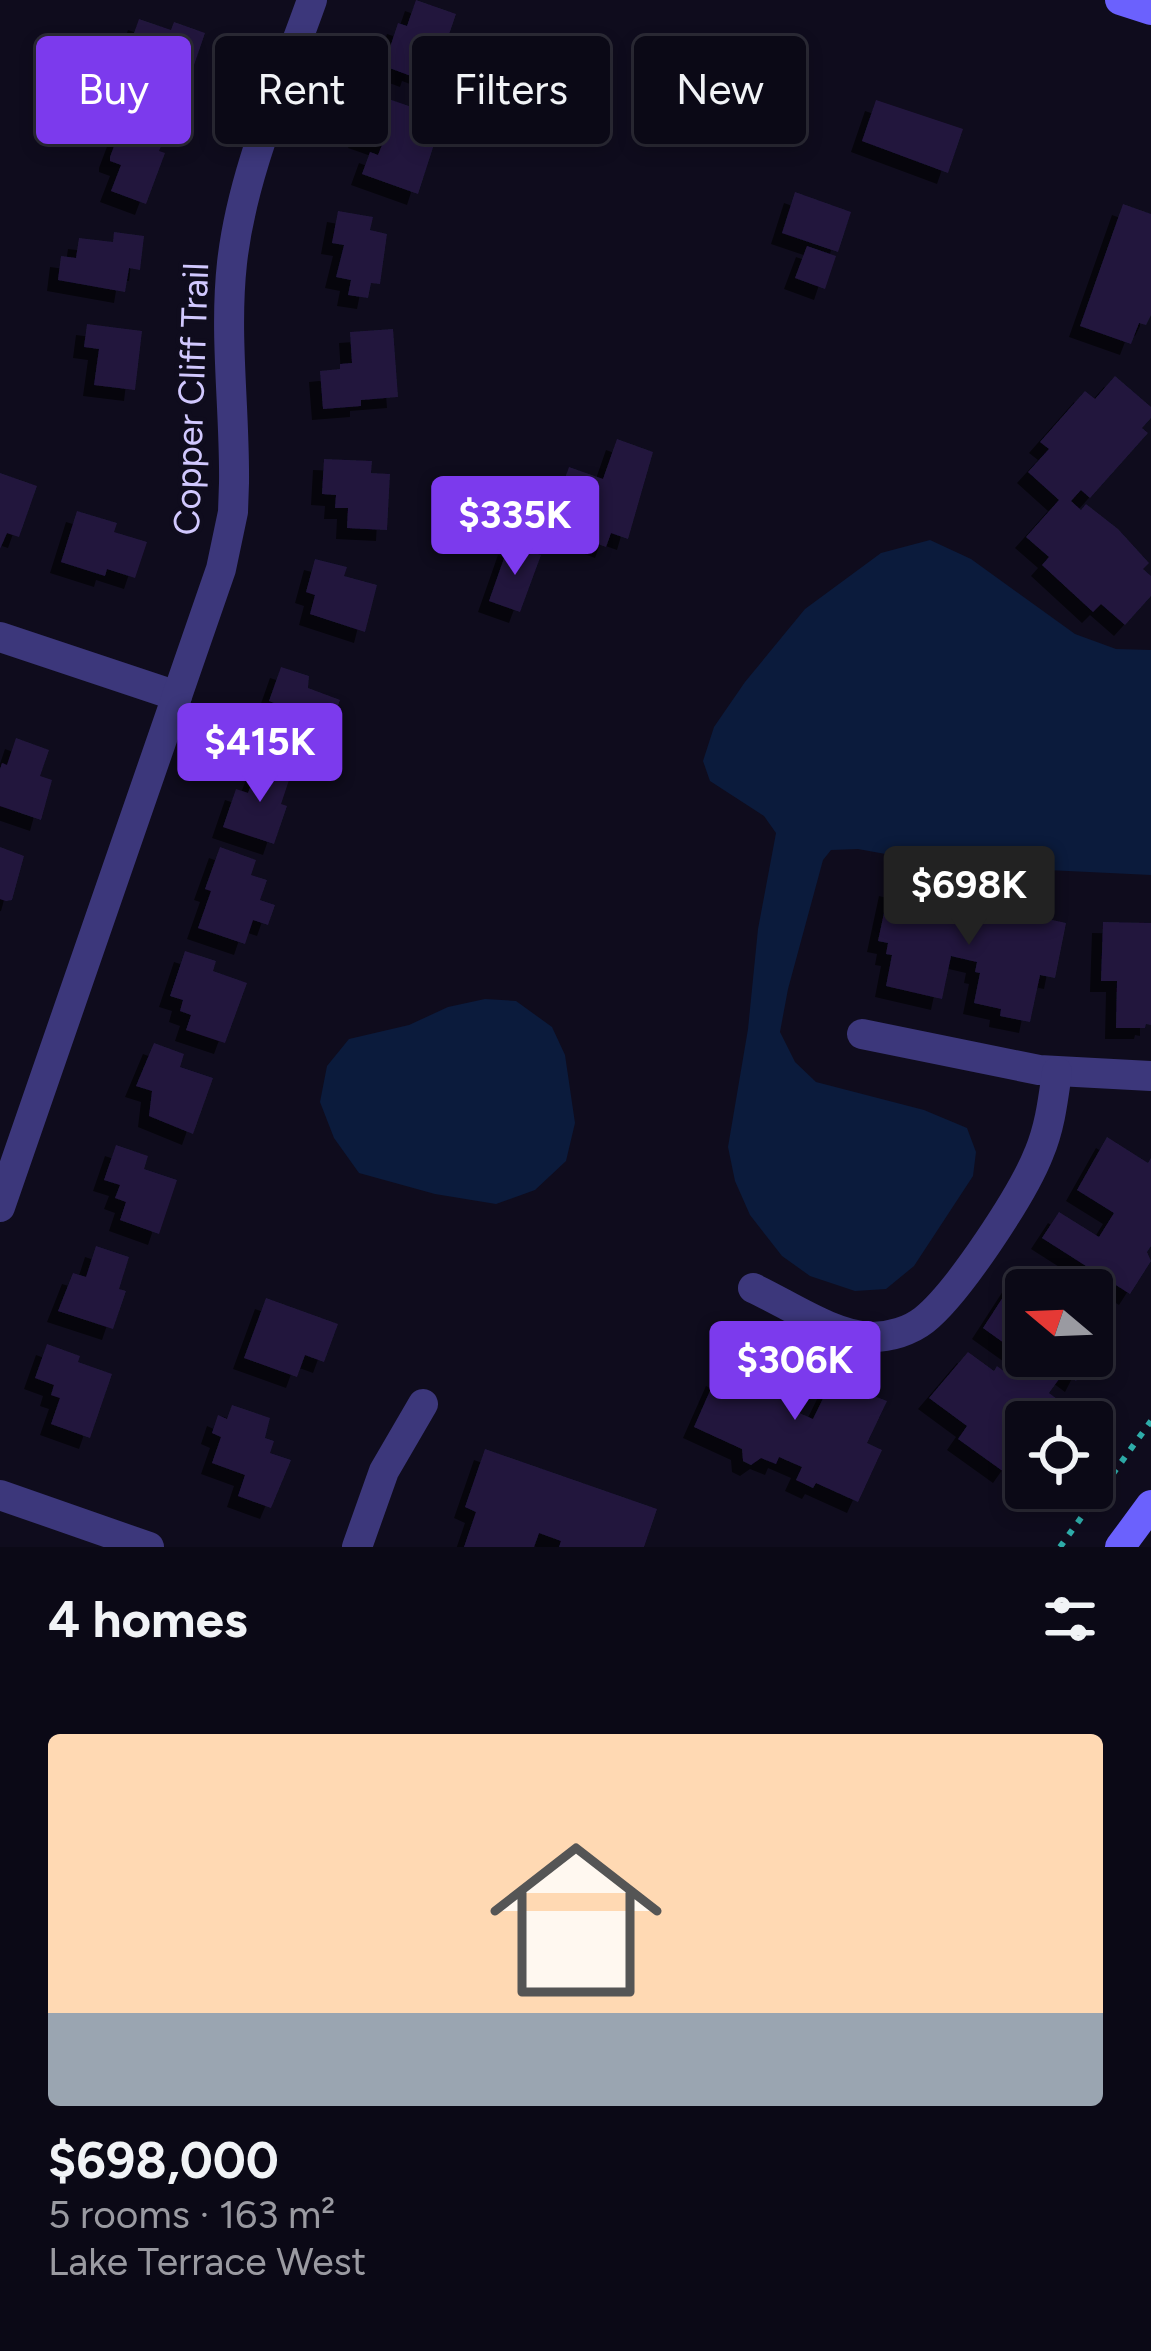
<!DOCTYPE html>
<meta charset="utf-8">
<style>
body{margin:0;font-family:Figtree,sans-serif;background:#191723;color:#f1f3f6;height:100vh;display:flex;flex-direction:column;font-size:45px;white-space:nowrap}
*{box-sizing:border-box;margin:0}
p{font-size:39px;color:#9a9aa1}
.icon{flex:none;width:66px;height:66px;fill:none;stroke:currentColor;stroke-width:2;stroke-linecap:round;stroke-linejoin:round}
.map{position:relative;height:1547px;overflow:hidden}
.panel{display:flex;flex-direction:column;background:#0b0916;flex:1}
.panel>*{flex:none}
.top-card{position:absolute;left:36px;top:36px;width:1080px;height:108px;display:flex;gap:24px}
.needle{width:78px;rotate:289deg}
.tools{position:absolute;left:1005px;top:1269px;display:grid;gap:24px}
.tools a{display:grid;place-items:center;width:108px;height:108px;border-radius:12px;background:#0b0916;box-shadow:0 6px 18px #0003,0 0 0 3px #2b2a35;font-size:60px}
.price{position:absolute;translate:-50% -102px;padding:0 27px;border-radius:12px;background:#7c3aed;color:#fff;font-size:39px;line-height:78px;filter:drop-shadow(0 3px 6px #0008)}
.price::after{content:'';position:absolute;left:50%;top:72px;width:36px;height:27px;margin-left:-18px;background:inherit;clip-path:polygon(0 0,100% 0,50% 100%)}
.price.on{background:#222;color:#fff}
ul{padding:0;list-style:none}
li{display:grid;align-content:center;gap:24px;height:636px;padding:0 48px}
li span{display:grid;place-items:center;height:372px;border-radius:12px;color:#555}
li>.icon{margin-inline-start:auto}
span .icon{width:216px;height:216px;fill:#fffc;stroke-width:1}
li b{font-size:51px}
h2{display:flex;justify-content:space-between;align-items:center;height:144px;padding:0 48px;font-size:51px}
.tag{padding:0 42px;border-radius:12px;background:#0b0916;box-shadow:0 6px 18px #0003,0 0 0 3px #2b2a35;font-size:42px;line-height:108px}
.tag.on{background:#7c3aed;color:#fff}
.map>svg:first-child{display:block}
.water{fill:#0b1b3c}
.building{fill:#21183d;filter:url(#shadow)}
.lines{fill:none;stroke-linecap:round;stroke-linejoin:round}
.path{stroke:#2eaca9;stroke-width:6;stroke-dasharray:6 9;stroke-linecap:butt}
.street{stroke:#3c377b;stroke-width:30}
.secondary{stroke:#6b61fd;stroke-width:30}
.labels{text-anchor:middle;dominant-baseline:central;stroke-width:9;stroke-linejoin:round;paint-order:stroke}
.street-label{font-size:36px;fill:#d1c8fe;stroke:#0f0c1d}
</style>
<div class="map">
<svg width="1151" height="1547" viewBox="0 0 1151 1547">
<defs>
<filter id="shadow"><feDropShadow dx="-11" dy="11" stdDeviation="0" flood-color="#0009"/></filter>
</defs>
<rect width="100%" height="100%" fill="#0f0c1d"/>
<!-- water -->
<g class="water">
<path d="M930,540L971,559L1075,634L1116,649L1151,650V875L946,865L858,849L831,850L823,860L788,989L780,1032L795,1062L816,1082L924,1110L967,1128L976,1152L973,1176L914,1266L886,1289L855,1291L810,1276L782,1256L750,1215L735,1181L728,1147L748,1029L758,929L776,833L764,816L710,781L703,761L714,727L745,682L805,609L881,553Z"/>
<path d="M485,999L516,1001L552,1027L565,1055L575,1123L566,1161L535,1190L496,1204L435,1194L359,1173L334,1138L320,1102L327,1066L349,1039L409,1025L448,1007Z"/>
</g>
<!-- building -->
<g class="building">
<path d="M416,0L456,14L434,78L413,70L411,76L384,66L398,23L407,26Z"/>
<path d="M139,19L171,30L174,22L205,33L194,65L172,57V70L182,74L174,95L119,76Z"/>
<path d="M377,95L429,113L423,130L437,135L418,194L362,174L370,152L378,155L382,145L359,137Z"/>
<path d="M876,100L963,129L948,173L862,141Z"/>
<path d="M125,117L167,132L159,151L165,153L146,204L111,191L121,165L110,161V157Z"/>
<path d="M795,192L851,212L838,252L782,233Z"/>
<path d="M1123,204L1151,214V315L1146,325L1139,323L1131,344L1080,326Z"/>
<path d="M338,211L373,217L370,230L387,234L380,284L371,283L368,298L348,295L351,280L336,277L344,245L332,243Z"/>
<path d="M114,232L144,236L140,270L129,268L125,292L58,280L61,256L76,258L79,238L113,242Z"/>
<path d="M807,246L836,256L825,289L795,278Z"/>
<path d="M87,324L142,331L135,390L94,385L99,349L84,347Z"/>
<path d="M393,329L398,397L361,400V406L323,409L320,371L340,369V364L352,363L350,332Z"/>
<path d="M1115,376L1151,407V418L1142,428L1148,433L1090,498L1081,490L1071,501L1081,510L1086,504L1118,529L1149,563L1143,569L1151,576V596L1125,625L1101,604L1093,612L1042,565L1049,557L1026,537L1059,500L1028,472L1049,449L1040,442L1085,391L1095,399Z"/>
<path d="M617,439L653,452L628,539L611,533L606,547L587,540L593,526L553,512L569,467L603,479Z"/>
<path d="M324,459L372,461L371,473L390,474L387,530L347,528L348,508H335L336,495L322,494Z"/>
<path d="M0,473L37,486L19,537L7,533L0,549Z"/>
<path d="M77,511L117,523L114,532L147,542L135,578L107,569L105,576L61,562Z"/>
<path d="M509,544L541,555L520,612L489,601Z"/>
<path d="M315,559L347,567L344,576L377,585L365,632L310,614L315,595L306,592Z"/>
<path d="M281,667L309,676L308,688L340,700L323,745L272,727L277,704L269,701Z"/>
<path d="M16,738L49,750L40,776L52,780L41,820L0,806V769L2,763L7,765Z"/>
<path d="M259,763L291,774L281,804L287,806L274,844L223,827L236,789L248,793Z"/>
<path d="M0,847L24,856L12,900L6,901L0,899Z"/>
<path d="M220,847L256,860L251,875L267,880L260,900L275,905L268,925L253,920L245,944L198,928L211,891L205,889Z"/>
<path d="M916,879L924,881L928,893L934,894L935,889L956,893L953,908L977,913L979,905L994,908L1003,898L1011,900L1015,912L1066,923L1055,978L1040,975L1030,1022L1000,1016L1001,1009L974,1003L980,973L975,972L977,962L951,956L942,999L886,986L892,955L886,954L888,943L878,941L890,885L906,889Z"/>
<path d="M1103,922L1151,923V1025L1146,1024L1145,1028H1116L1117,981H1101Z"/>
<path d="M185,951L216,961L213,971L247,983L225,1043L186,1030L191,1015L180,1011L183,1000L170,996Z"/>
<path d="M154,1043L184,1054L180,1067L213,1078L193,1134L149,1116L152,1091L136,1086Z"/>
<path d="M1107,1137L1148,1163L1151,1158V1246L1147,1252L1151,1261L1130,1294L1042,1238L1059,1212L1099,1237L1114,1213L1077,1190Z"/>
<path d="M116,1145L148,1156L144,1169L177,1180L159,1234L120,1220L126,1202L115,1198L120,1185L104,1180Z"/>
<path d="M96,1246L129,1257L119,1289L126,1291L113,1329L58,1311L73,1273L86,1277Z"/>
<path d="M1016,1277L1033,1290H1026V1356H1089L1076,1381L1064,1372L1049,1393L1057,1399L1047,1412L1052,1422H1026V1441L1004,1472L958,1439L967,1426L929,1398L968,1352L994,1371L997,1366L1005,1372L1010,1365L1018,1353L983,1328Z"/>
<path d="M266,1298L338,1324L324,1362L305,1355L297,1377L244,1358Z"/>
<path d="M1092,1312L1111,1326L1092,1352Z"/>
<path d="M751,1339L802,1368L789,1397L794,1399L790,1409L813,1419L832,1380L887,1401L867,1443L882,1450L858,1502L816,1483L813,1488L796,1480L802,1467L779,1457L776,1464L761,1458L751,1465L743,1461L742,1449L694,1427L717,1375L732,1382Z"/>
<path d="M47,1344L80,1356L78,1362L112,1374L90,1438L51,1424L60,1398L51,1395L54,1385L35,1378Z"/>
<path d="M232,1405L270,1418L265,1438L274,1441L270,1453L291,1460L271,1508L238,1496L245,1475L212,1463L221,1437L212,1433L218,1415L227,1419Z"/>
<path d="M485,1449L657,1509L644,1547H559L561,1541L539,1533L534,1547H464L476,1512L465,1507Z"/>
</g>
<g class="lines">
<!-- path -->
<path class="path" d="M1060,1547L1151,1421"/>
<!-- street -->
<g class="street">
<path d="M0,637L177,696"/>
<path d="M862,1034L1039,1070L1151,1076"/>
<path d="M0,1207L221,569L233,512L234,483C235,411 224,335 232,263C242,173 282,85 312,0"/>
<path d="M753,1288C788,1304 833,1336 872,1337C890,1337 910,1331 924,1320C958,1293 1023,1194 1039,1153C1050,1127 1053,1100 1057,1072"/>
<path d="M0,1495L149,1547"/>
<path d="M357,1547L384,1471L423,1404"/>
</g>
<!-- secondary -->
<g class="secondary">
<path d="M1120,0L1151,10"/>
<path d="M1120,1547L1151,1505"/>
</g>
</g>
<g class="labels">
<!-- street labels -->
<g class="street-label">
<text transform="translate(191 399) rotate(-88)">Copper Cliff Trail</text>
</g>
</g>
</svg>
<div class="tools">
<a><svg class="needle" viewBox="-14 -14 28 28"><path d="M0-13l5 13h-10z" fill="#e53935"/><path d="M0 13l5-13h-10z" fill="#9a9aa1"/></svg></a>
<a><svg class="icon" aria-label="locate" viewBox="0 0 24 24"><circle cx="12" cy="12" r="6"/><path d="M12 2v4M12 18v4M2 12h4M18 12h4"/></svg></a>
</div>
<b class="price" style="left:515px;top:578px">$335K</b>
<b class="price" style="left:260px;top:805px">$415K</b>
<b class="price on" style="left:969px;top:948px">$698K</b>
<b class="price" style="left:795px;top:1423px">$306K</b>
<div class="top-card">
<a class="tag on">Buy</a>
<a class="tag">Rent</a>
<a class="tag">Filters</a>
<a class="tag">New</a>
</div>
</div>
<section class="panel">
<h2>4 homes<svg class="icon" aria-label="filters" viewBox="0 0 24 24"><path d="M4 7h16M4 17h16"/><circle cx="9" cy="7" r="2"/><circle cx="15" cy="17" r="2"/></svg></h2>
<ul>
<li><span style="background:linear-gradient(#ffd9b3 75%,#9aa5b1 0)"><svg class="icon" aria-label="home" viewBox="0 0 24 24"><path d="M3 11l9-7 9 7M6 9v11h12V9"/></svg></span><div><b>$698,000</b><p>5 rooms · 163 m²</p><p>Lake Terrace West</p></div></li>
</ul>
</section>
